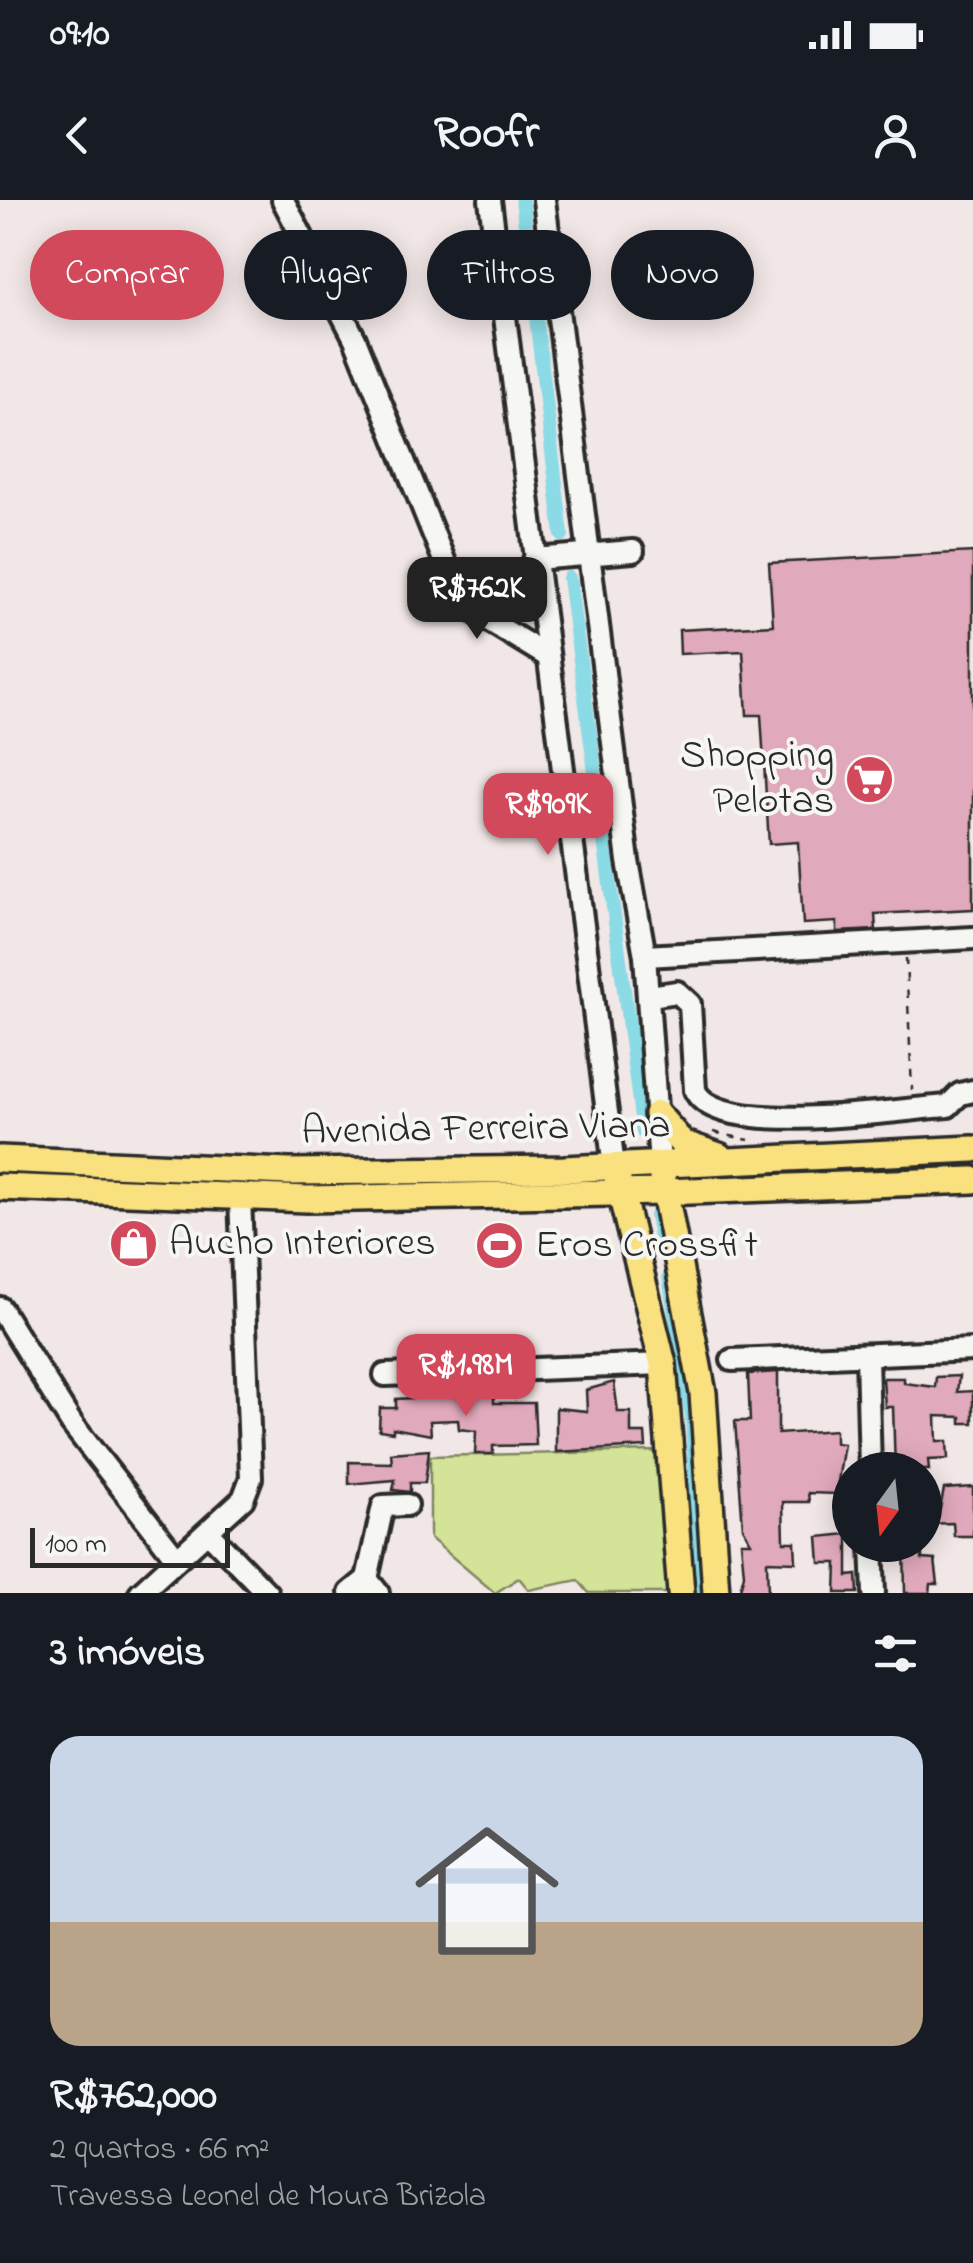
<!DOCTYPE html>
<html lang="pt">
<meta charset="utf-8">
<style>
body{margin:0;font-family:"Indie Flower",sans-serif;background:#242831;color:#f1f3f6;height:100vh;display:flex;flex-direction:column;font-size:38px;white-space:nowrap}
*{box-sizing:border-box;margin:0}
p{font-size:32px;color:#9ea1a6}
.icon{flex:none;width:55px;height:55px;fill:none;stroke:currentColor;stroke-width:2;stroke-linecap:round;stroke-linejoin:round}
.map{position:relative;height:1393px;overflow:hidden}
.side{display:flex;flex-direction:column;background:#171b24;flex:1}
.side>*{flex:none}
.banner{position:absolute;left:30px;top:30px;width:915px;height:90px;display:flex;gap:20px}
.needle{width:65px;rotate:195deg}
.tools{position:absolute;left:832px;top:1252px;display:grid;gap:20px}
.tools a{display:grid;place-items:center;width:110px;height:110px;border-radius:50%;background:#171b24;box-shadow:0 5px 25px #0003;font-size:50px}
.scale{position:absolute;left:30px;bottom:25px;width:200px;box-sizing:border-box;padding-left:10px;border:5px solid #2b2b2b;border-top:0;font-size:28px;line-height:35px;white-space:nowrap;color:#2b2b2b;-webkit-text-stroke:8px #f6f6f2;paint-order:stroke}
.price{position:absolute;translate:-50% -85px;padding:0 22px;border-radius:20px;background:#d1495b;color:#fff;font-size:32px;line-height:65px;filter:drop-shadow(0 2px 5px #0008)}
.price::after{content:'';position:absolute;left:50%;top:60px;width:30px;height:22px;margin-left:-15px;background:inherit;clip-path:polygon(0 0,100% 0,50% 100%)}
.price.on{background:#222;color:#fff}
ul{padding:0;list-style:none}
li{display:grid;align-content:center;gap:20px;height:530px;padding:0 50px}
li+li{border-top:2px solid #363941}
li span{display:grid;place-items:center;height:310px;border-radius:30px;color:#555}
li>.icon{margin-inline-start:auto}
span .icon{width:180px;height:180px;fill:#fffc;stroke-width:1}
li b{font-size:42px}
h2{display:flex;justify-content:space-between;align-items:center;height:120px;padding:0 50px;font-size:42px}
.pill{padding:0 35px;border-radius:45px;background:#171b24;box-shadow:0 5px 25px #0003;font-size:35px;line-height:90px}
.pill.on{background:#d1495b;color:#fff}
.status{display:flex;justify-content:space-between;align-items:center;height:70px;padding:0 50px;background:#171b24;direction:ltr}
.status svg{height:28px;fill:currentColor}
header{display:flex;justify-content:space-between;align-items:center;height:130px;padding:0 50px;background:#171b24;font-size:45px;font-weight:800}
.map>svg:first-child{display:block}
.green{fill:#d3e397;stroke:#7f8761;stroke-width:2.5}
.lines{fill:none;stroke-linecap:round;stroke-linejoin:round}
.canal{stroke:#8adbe5;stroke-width:14}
.building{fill:#e1a9bc;stroke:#2b2b2b;stroke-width:2.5}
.minor-casing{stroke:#2b2b2b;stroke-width:28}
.major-casing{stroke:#2b2b2b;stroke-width:32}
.path{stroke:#2b2b2b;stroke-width:2.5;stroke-dasharray:8 8;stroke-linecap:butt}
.minor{stroke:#f6f6f2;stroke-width:20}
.major{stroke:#fae180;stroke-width:25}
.labels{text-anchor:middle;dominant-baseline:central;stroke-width:8;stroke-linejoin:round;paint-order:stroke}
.poi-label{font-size:40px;fill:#2b2b2b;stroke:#f6f6f2;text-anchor:start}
.street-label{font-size:40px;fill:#2b2b2b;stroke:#f6f6f2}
</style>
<div class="status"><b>09:10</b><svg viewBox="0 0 49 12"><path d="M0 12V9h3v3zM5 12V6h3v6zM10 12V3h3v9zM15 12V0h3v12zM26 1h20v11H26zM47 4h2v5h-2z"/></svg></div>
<header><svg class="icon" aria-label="back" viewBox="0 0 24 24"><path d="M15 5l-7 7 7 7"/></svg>Roofr<svg class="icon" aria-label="person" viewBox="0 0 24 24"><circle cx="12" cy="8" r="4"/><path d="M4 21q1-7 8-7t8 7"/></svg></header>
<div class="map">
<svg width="973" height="1393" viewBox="0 0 973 1393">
<rect width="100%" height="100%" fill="#f2e7e7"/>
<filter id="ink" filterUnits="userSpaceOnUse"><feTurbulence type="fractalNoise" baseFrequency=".01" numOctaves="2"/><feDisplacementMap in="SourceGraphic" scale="20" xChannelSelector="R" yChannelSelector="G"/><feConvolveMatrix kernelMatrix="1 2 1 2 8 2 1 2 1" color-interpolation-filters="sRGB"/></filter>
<g filter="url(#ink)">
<!-- green -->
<path class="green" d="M656,1251L670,1393H589L578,1380L529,1390L519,1378L495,1393L430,1338V1256Z"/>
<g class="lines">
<!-- canal -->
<g class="canal">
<path d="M522,0L562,335"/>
<path d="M569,378L643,932"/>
<path d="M656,1016L663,1052"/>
<path d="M669,1077L692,1217L701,1393"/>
</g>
</g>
<!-- building -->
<g class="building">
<path d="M973,352V709L875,714L876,730L837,732V722L803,724L798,642L769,644L761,515H747L743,451L680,454L679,430L773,425L769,363Z"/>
<path d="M778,1172V1234L835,1230V1243L844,1244L836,1294L808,1293L809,1302H783L784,1342H795L796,1362L767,1361L768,1393H739L744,1374L741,1342H751L743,1328L735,1221H750L748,1174Z"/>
<path d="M959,1176L957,1192L973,1191V1223H961V1217L936,1216L937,1241H947L948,1259L928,1260L929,1270H895L893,1207H885L883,1178H904V1183L935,1187L936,1177Z"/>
<path d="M614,1182L618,1212H631V1233H645L646,1247L556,1252V1208L587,1211L586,1190Z"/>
<path d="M494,1193V1203H534L536,1245L493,1246V1254H475L476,1231L459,1229L458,1220L430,1221L431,1235L393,1228V1232L379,1230L380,1208H396V1199Z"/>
<path d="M429,1250L425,1283H410V1292L393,1290L395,1280L349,1284V1262L392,1263L391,1253Z"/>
<path d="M973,1287V1336H954L953,1323L925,1324V1314H939L944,1289Z"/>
<path d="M848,1334V1376L857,1375L858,1393H836L837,1363H820L818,1337Z"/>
<path d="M904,1345H922V1359L935,1360L938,1384H931L930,1393H905Z"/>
</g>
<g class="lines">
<defs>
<g id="minor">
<path d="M283,0L355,139L458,395L478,414L547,456"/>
<path d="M490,0L614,967"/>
<path d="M544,0L628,661L645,756L660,964"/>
<path d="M535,359L633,351"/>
<path d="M476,405L495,413L513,403L535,359"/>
<path d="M645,756L973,738"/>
<path d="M650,796L677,792L690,804L695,890C715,939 898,909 948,906L960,894L973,891"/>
<path d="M0,1108L72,1224L177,1359"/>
<path d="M867,1155L870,1270"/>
<path d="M732,1160L973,1150"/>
<path d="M385,1175L663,1164"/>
<path d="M208,1332L267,1393"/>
<path d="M872,1345L874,1393"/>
<path d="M367,1379L383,1306L407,1305"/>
<path d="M140,1393L243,1299L251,1278L240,997"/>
<path d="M350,1393L367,1379L378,1393"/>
</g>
<g id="major">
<path d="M657,914L682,943L719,956"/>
<path d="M0,959L289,972L564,969L973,949"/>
<path d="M617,977L663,1164L681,1393"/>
<path d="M662,977L703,1193L716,1393"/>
<path d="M0,987L307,999L664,992L973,980"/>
</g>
</defs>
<!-- minor casing -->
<use href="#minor" class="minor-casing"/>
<!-- major casing -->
<use href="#major" class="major-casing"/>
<!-- path -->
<g class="path">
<path d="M906,758L912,890"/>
<path d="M713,932L749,940"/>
</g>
<!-- minor -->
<use href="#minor" class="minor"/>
<!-- major -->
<use href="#major" class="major"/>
</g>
</g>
<!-- icons -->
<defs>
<symbol id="supermarket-disc" viewBox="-11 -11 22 22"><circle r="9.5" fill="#d1495b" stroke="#f6f6f2"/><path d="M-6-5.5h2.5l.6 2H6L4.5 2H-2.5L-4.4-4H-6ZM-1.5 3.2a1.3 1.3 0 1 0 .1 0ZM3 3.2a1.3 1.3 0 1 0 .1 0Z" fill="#fff"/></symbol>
<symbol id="shop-disc" viewBox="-11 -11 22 22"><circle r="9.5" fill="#d1495b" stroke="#f6f6f2"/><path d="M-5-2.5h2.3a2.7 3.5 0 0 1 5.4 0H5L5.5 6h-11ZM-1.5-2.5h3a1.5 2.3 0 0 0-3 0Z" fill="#fff"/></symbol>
<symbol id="stadium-disc" viewBox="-11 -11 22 22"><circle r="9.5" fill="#d1495b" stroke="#f6f6f2"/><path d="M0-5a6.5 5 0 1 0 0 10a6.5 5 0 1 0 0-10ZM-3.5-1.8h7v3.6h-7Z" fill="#fff"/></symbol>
</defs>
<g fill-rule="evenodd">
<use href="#supermarket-disc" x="842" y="552" width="55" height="55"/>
<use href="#shop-disc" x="106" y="1016" width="55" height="55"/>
<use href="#stadium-disc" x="472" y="1018" width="55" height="55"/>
</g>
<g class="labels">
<!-- poi labels -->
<g class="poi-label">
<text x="834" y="556" text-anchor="end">Shopping<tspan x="834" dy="46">Pelotas</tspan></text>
<text x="169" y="1044">Aucho Interiores</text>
<text x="535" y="1046">Eros Crossfit</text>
</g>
<!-- street labels -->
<g class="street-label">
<text transform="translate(486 930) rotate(-1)">Avenida Ferreira Viana</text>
</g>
</g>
</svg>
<div class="tools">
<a><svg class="needle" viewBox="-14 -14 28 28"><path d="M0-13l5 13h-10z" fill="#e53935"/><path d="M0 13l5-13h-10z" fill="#9ea1a6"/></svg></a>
</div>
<div class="scale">100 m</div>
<b class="price on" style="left:477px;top:442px">R$762K</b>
<b class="price" style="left:548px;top:658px">R$909K</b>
<b class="price" style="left:466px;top:1219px">R$1.98M</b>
<div class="banner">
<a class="pill on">Comprar</a>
<a class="pill">Alugar</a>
<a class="pill">Filtros</a>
<a class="pill">Novo</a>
</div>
</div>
<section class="side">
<h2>3 imóveis<svg class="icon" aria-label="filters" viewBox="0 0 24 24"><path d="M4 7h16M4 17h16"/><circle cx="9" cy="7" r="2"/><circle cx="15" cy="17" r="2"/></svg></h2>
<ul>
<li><span style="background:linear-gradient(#c9d6e8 60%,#b9a48a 0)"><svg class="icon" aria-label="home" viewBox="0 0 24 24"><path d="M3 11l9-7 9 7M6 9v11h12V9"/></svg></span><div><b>R$762,000</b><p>2 quartos · 66 m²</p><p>Travessa Leonel de Moura Brizola</p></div></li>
</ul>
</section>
